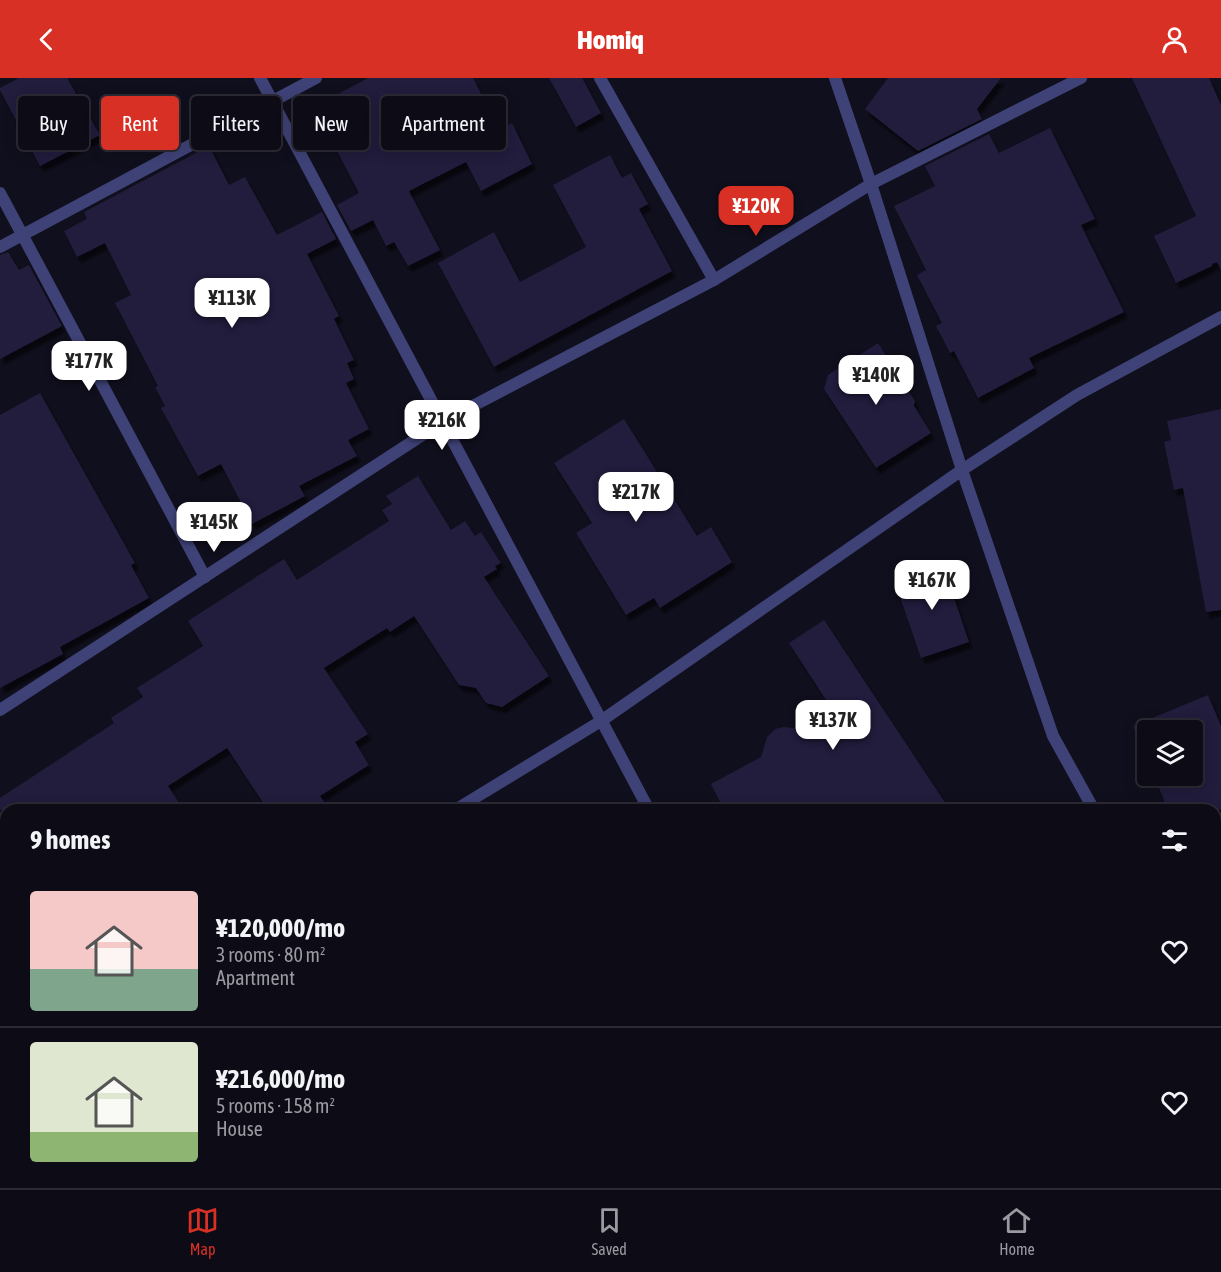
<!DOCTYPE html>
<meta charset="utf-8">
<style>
body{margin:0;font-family:"Asap Condensed",sans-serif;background:#15141f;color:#f1f3f6;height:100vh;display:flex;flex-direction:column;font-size:22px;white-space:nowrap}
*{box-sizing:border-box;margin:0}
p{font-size:20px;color:#9a9ba1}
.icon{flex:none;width:33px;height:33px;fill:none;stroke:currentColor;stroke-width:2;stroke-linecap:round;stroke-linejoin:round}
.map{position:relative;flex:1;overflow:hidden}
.panel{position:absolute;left:0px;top:726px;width:1221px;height:384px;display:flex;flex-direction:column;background:#0c0b16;border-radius:18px 18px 0 0;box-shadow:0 3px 15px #0003,0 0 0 2px #2c2b35}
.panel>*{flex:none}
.banner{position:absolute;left:18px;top:18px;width:600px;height:54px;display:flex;gap:12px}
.buttons{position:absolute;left:1137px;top:642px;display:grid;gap:12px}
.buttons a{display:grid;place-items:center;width:66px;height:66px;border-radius:6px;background:#0c0b16;box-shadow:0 3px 15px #0003,0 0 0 2px #2c2b35;font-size:30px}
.price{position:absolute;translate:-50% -51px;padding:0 14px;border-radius:12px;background:#fff;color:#222;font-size:20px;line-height:39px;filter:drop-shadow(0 2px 3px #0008)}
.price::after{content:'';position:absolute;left:50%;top:36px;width:18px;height:14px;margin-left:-9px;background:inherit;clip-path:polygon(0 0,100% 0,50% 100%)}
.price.on{background:#d93025;color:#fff}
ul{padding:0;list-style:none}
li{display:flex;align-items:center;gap:18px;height:150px;padding:0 30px}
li+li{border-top:2px solid #2c2b35}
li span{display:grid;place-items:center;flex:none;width:168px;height:120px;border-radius:6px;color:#555}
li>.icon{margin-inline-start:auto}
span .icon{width:72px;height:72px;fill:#fffc;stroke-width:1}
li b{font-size:26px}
h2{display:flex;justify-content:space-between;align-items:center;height:72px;padding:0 30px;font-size:26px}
.chip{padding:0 21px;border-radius:6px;background:#0c0b16;box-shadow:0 3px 15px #0003,0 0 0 2px #2c2b35;font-size:21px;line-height:54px}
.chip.on{background:#d93025;color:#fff}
header{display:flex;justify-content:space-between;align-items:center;height:78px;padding:0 30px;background:#d93025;color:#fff;font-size:27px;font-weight:800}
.tab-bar{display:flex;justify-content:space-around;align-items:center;height:84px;border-top:2px solid #2c2b35;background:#0c0b16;font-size:16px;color:#9a9ba1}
.tab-bar a{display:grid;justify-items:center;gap:3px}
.tab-bar .on{color:#d93025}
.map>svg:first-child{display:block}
.building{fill:#211d3c;filter:url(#shadow)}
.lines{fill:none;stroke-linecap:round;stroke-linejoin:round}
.minor{stroke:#3f4277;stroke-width:12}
.tertiary{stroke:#3f4277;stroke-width:12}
</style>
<header><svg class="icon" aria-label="back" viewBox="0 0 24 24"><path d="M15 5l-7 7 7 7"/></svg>Homiq<svg class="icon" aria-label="person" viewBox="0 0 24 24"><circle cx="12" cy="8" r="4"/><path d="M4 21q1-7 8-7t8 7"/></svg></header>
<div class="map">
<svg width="1221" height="1110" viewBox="0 0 1221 1110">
<defs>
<filter id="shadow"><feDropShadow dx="3.5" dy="6" stdDeviation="1.5" flood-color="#0009"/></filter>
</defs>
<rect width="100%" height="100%" fill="#100f1d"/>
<!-- building -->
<g class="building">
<path d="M19,0H67L100,57L40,88L0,12V10Z"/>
<path d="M368,0H473L499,51L512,45L532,86L481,113L466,84L409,113L440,172L408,188L394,164L386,168L373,142L351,153L337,127L359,115L314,29Z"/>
<path d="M549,0H582L601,35L576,49Z"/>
<path d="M888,0H1001L977,31L982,41L918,73L865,31Z"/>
<path d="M1132,0H1209L1221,27V192L1217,184L1212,186V188L1176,205L1154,158L1196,138Z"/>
<path d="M1050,50L1095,141L1081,147L1124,234L1029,280L1034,290L978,320L954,273L950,275L936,248L942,245L917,197L926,192L894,128L935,108L925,88L989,56L999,75Z"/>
<path d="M209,68L229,107L245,99L277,157L322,134L336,161L307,176L339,238L334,241L354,282L347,285L354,301L346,305L369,351L348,362L357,378L299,408L305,418L252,446L221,386L198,398L161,330L165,328L155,309L158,308L115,225L131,217L105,165L77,179L64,153L87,141L84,134Z"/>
<path d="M610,77L622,100L631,95L648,126L639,131L672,193L494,289L438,185L494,154L520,204L586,169L553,107Z"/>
<path d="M8,174L19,192L29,187L62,248L0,281V177Z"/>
<path d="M878,265L915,323L914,328L931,355L876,390L824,311L828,297Z"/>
<path d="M40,315L135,485L131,487L149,520L60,569L63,576L0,610V337Z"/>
<path d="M1221,331V532L1206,534L1183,410L1174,412L1164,364L1171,362L1167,343Z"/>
<path d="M624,341L697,458L711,449L732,484L660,530L654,520L626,537L576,455L592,445L554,385Z"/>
<path d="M418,398L451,452L465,443L475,458L481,454L501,485L495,488L497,491L484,499L549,598L502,629L486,625L476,610L459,607L414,538L390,554L387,550L324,590L368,656L355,664L369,687L320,718L330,732H268L227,670L168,708L184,732H0V720L114,645L111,640L143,619L137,610L203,568L188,543L284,481L297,502L389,443L382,432L392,426L386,418Z"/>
<path d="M934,483L944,490L969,564L921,580L896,507L912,501L922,486Z"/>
<path d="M824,542L950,732H724L711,706L761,679L767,659L775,651L783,649L848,656L789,565Z"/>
<path d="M1208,617L1221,648V732H1168L1154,698H1192V652H1148V682L1133,648Z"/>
</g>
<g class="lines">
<!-- minor -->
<g class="minor">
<path d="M260,0L649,732"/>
<path d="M600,0L714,202"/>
<path d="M835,0L871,106L962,392L1053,658L1094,732"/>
<path d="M0,115L205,499"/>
<path d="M0,169L316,0"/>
<path d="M0,632L444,343L714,202L871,106L1081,0"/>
<path d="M1215,950L1221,961"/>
<path d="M545,1104L548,1110"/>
<path d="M846,1104L850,1110"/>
</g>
<!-- tertiary -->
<g class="tertiary">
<path d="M455,732L601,643L962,392L1077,317L1221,239"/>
<path d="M0,1020L6,1016"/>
</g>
</g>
</svg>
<div class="buttons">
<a><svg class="icon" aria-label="layers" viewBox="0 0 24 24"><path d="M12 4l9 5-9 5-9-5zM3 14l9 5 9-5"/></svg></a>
</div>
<b class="price on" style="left:756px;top:159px">¥120K</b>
<b class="price" style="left:232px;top:251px">¥113K</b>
<b class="price" style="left:89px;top:314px">¥177K</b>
<b class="price" style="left:876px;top:328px">¥140K</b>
<b class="price" style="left:442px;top:373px">¥216K</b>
<b class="price" style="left:636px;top:445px">¥217K</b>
<b class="price" style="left:214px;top:475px">¥145K</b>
<b class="price" style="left:932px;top:533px">¥167K</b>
<b class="price" style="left:833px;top:673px">¥137K</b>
<div class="banner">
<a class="chip">Buy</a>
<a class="chip on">Rent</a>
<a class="chip">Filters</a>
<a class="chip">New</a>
<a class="chip">Apartment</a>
</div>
<section class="panel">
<h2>9 homes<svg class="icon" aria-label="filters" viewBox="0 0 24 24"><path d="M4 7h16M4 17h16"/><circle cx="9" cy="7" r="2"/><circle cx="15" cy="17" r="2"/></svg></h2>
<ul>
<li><span style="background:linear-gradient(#f6c9c9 65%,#7fa58c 0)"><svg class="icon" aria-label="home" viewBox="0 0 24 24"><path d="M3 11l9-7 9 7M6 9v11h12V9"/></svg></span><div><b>¥120,000/mo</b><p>3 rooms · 80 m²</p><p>Apartment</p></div><svg class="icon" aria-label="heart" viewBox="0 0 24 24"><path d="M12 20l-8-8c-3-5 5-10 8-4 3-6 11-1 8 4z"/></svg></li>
<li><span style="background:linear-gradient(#dfe7d0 75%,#8fb573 0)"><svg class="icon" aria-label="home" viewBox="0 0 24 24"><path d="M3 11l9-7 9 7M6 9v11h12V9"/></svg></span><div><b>¥216,000/mo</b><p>5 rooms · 158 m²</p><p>House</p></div><svg class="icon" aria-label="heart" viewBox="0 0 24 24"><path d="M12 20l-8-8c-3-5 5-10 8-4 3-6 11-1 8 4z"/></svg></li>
</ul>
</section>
</div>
<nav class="tab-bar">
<a class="on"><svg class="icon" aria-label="map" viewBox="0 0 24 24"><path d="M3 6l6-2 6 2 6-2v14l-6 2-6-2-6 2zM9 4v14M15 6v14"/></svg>Map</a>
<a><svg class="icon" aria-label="saved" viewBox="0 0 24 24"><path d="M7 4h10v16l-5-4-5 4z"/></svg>Saved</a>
<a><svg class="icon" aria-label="home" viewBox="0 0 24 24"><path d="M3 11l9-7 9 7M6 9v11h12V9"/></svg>Home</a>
</nav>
